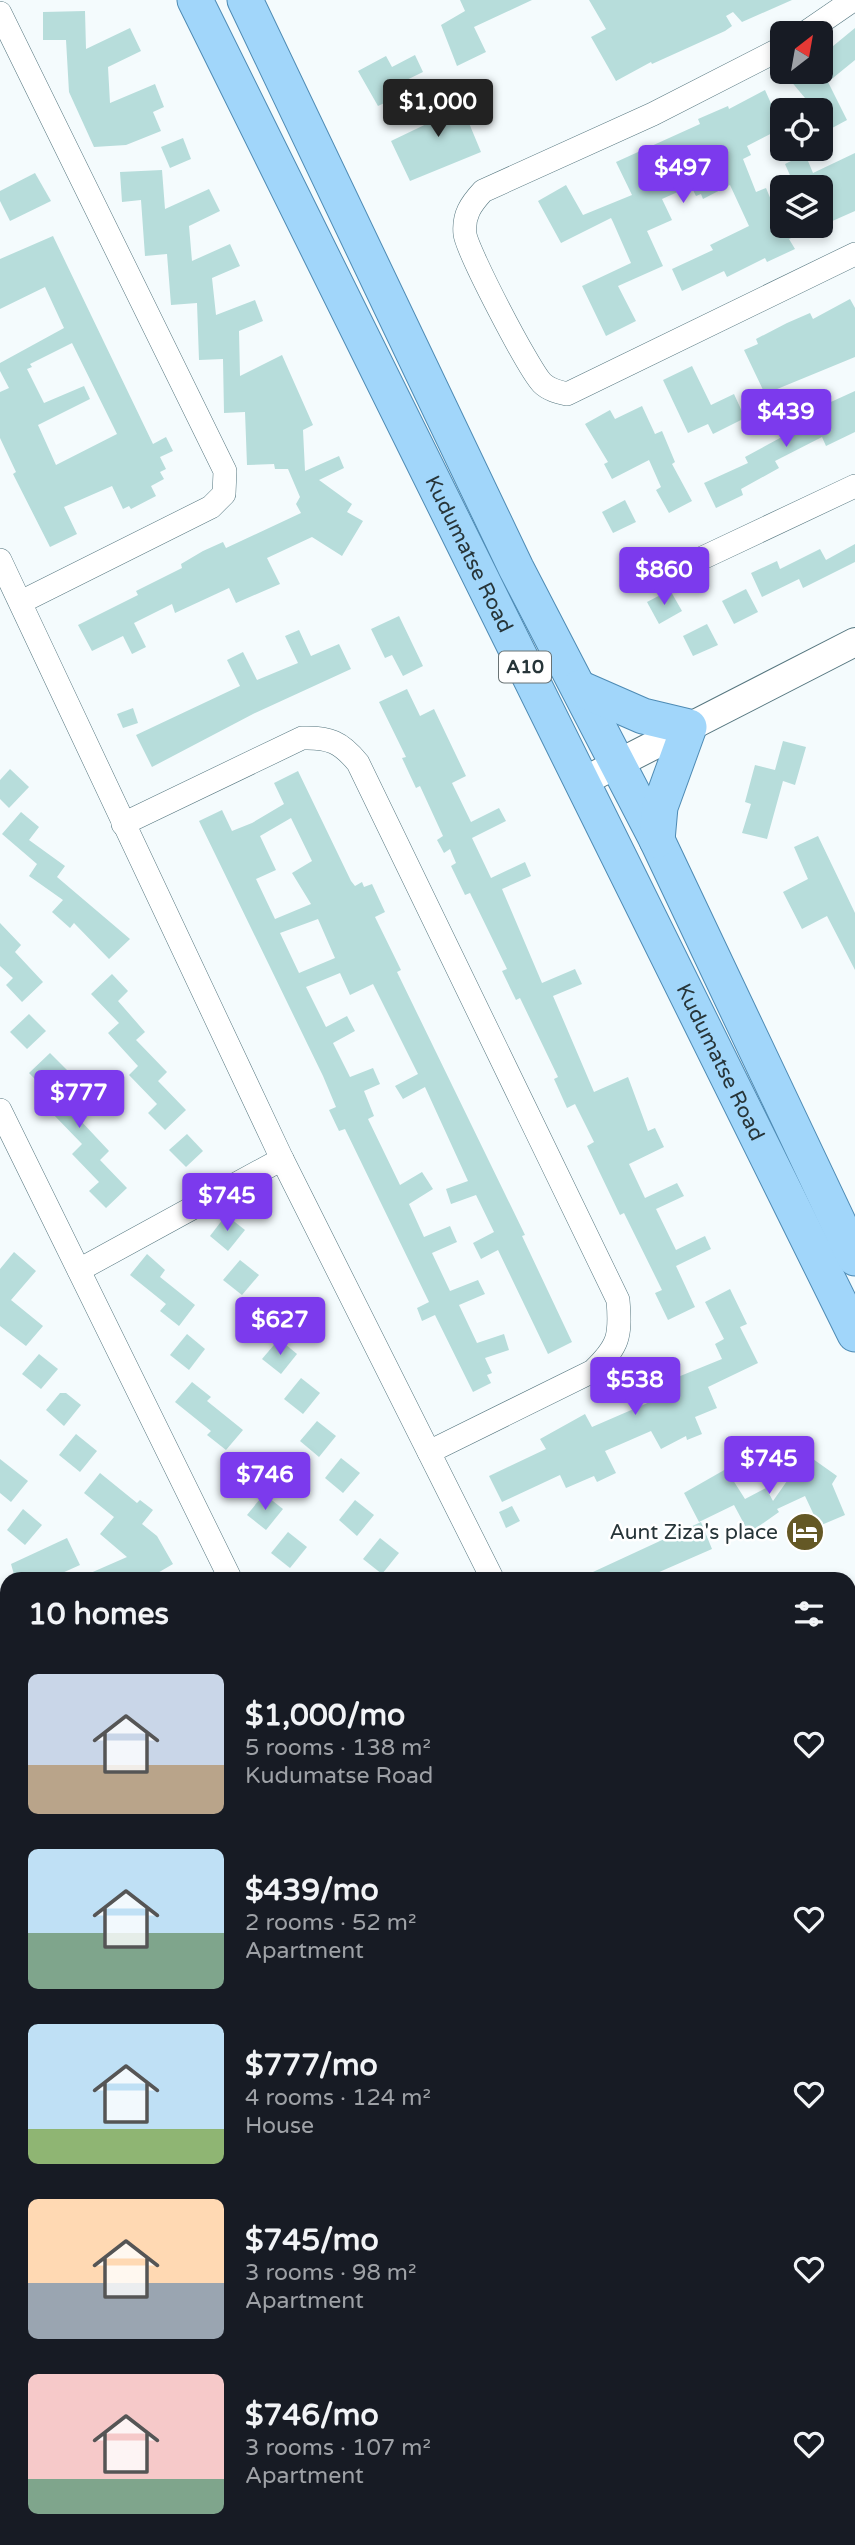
<!DOCTYPE html>
<meta charset="utf-8">
<style>
body{margin:0;font-family:"Varela Round",sans-serif;background:#20242c;color:#f1f3f6;height:100vh;display:flex;flex-direction:column;font-size:26px;white-space:nowrap}
*{box-sizing:border-box;margin:0}
p{font-size:23px;color:#9ea1a6}
.icon{flex:none;width:38px;height:38px;fill:none;stroke:currentColor;stroke-width:2;stroke-linecap:round;stroke-linejoin:round}
.map{position:relative;flex:1;overflow:hidden}
.details{position:absolute;left:0px;top:1572px;width:856px;height:975px;display:flex;flex-direction:column;background:#171b24;border-radius:21px 21px 0 0;box-shadow:0 4px 10px #0003}
.details>*{flex:none}
.needle{width:46px;rotate:31deg}
.tools{position:absolute;left:770px;top:21px;display:grid;gap:14px}
.tools a{display:grid;place-items:center;width:63px;height:63px;border-radius:10px;background:#171b24;box-shadow:0 4px 10px #0003;font-size:35px}
.price{position:absolute;translate:-50% -60px;padding:0 16px;border-radius:7px;background:#7c3aed;color:#fff;font-size:23px;line-height:46px;filter:drop-shadow(0 2px 4px #0008)}
.price::after{content:'';position:absolute;left:50%;top:42px;width:21px;height:16px;margin-left:-10px;background:inherit;clip-path:polygon(0 0,100% 0,50% 100%)}
.price.on{background:#222;color:#fff}
ul{padding:0;list-style:none}
li{display:flex;align-items:center;gap:21px;height:175px;padding:0 28px}
li span{display:grid;place-items:center;flex:none;width:196px;height:140px;border-radius:10px;color:#555}
li>.icon{margin-inline-start:auto}
span .icon{width:84px;height:84px;fill:#fffc;stroke-width:1}
li b{font-size:30px}
h2{display:flex;justify-content:space-between;align-items:center;height:84px;padding:0 28px;font-size:30px}
.map>svg:first-child{display:block}
.building{fill:#b7dddb;fill-rule:evenodd}
.lines{fill:none;stroke-linecap:round;stroke-linejoin:round}
.minor-casing{stroke:#55767f;stroke-width:24}
.tertiary-casing{stroke:#55767f;stroke-width:30}
.primary-casing{stroke:#4e8bb4;stroke-width:37}
.minor{stroke:#fff;stroke-width:23}
.tertiary{stroke:#fff;stroke-width:28}
.primary{stroke:#a1d6fa;stroke-width:35}
.labels{text-anchor:middle;dominant-baseline:central;stroke-width:5;stroke-linejoin:round;paint-order:stroke}
.shield{fill:#fff;stroke:#687274;stroke-width:2}
.shield-label{font-size:19px;font-weight:bold;fill:#273539}
.street-label{font-size:21px;fill:#273539;stroke:#fff}
.poi-label{font-size:21px;fill:#273539;stroke:#fff;text-anchor:end}
</style>
<div class="map">
<svg width="855" height="2545" viewBox="0 0 855 2545">
<rect width="100%" height="100%" fill="#f4fbfd"/>
<!-- building -->
<g class="building">
<path d="M460,0H532L474,27L486,52L457,66L441,25L465,11Z"/>
<path d="M589,0H792L742,22L733,12L726,16L732,26L725,31L652,64L651,62L616,81L591,37L606,29Z"/>
<path d="M85,11L86,49L130,28L141,51L108,67L110,103L155,84L164,107L153,112L161,131L126,145L94,147L69,92L66,40H43V12Z"/>
<path d="M855,28V60L828,82L847,120L821,134V110H815L790,80L799,72H821V56Z"/>
<path d="M415,55L423,72L390,88L395,98L378,106L358,71L386,56L392,67Z"/>
<path d="M454,87L481,152L410,181L391,141L439,118L433,103L437,102L434,95Z"/>
<path d="M765,90L782,128L747,146L751,155L743,159L756,192L766,188L782,226H819L789,239L795,249L767,262L765,258L727,277L724,271L682,291L672,269L713,250L710,245L749,226L730,185L703,199L701,194L696,196L691,186L662,199L672,220L647,231L663,266L618,286L636,321L606,336L582,286L631,263L613,222L611,218L561,243L538,201L566,185L583,215L632,195L616,162L700,124L698,119L728,106L729,109Z"/>
<path d="M183,138L191,159L170,168L161,147Z"/>
<path d="M785,149H803L813,173L855,153V211L821,226V187H782L793,182L785,164L791,161Z"/>
<path d="M162,170L165,209L209,189L220,211L189,226L192,261L230,244L240,266L212,278L216,315L255,300L263,321L239,331L240,376L282,355L313,425L303,430L305,471L339,456L344,468L319,480L352,504L347,512L363,521L342,556L312,537L267,558L280,584L236,603L229,588L175,613L172,604L134,623L146,647L132,654L123,636L92,651L78,625L138,595L136,591L182,568L181,564L203,551L223,542L226,548L301,513L296,504L300,497L288,469H275L274,464L247,465L245,412L224,413L223,359L199,360L197,303L171,305L167,254L145,256L141,200L122,202L120,172Z"/>
<path d="M35,173L51,201L10,221L0,201V191Z"/>
<path d="M53,236L153,444L166,437L173,451L160,457L166,469L160,472L164,479L151,486L156,496L131,509L129,506L123,509L112,486L64,507L77,534L50,547L13,474L16,472L0,438V392L9,388L0,371V363L64,328L45,287L0,309V259ZM72,343L117,434L56,465L38,425L90,399L84,386L44,403L27,369L32,367L30,364Z"/>
<path d="M850,299L855,308V357L765,394L744,350L758,344L756,339L787,323L810,313L813,319Z"/>
<path d="M692,366L711,405L734,394L745,418L713,434L708,424L688,433L663,380Z"/>
<path d="M855,391V432L826,446L822,437L775,461L779,468L741,489L743,495L716,508L704,483L748,463L745,457L824,414L822,406Z"/>
<path d="M642,406L655,434L662,431L675,462L672,464L692,501L669,513L656,490L661,487L649,460L612,479L604,464L608,462L585,424L610,410L615,419Z"/>
<path d="M625,500L636,522L613,533L602,512Z"/>
<path d="M855,544V562L803,588L799,579L762,597L751,573L777,561L780,569L820,549L826,560Z"/>
<path d="M746,589L758,612L734,624L722,601Z"/>
<path d="M670,590L682,611L659,624L647,602Z"/>
<path d="M399,616L423,666L403,676L392,655L385,658L371,629Z"/>
<path d="M707,624L718,645L693,656L683,636Z"/>
<path d="M299,630L311,656L339,644L351,669L253,714L152,767L136,735L240,686L227,660L243,652L257,680L298,663L285,636Z"/>
<path d="M407,689L420,716L434,709L466,776L452,783L471,822L499,808L506,821L472,838L491,878L525,862L531,876L502,889L542,983L575,969L582,984L553,996L594,1092L628,1077L648,1131L655,1128L664,1147L629,1164L645,1198L677,1183L684,1196L656,1209L676,1250L705,1236L711,1249L676,1266L695,1307L668,1320L655,1293L662,1290L624,1213L620,1215L587,1146L594,1142L575,1104L567,1108L554,1079L558,1077L520,998L516,1000L502,971L507,969L470,893L465,895L451,866L456,863L450,849L444,853L437,840L443,836L420,786L416,788L402,758L406,757L379,702Z"/>
<path d="M133,708L138,723L123,728L117,714Z"/>
<path d="M783,741L806,747L795,785L783,781L767,839L742,833L751,804L745,802L755,765L775,770Z"/>
<path d="M10,769L29,787L9,808L0,799V780Z"/>
<path d="M298,771L351,881L355,886L362,882L364,887L372,884L385,912L375,917L401,970L397,972L525,1235L522,1236L572,1342L548,1354L498,1250L481,1259L473,1243L494,1232L476,1195L451,1204L446,1189L468,1181L425,1087L403,1099L395,1086L418,1074L373,984L350,995L340,973L306,987L326,1027L347,1016L355,1031L333,1043L350,1077L373,1068L380,1084L364,1091L374,1116L368,1119L400,1185L422,1172L433,1189L409,1204L424,1237L450,1226L457,1242L432,1253L450,1291L478,1280L485,1294L459,1305L477,1343L504,1334L509,1350L485,1358L492,1373L487,1375L491,1383L473,1392L435,1315L422,1321L417,1308L429,1302L345,1129L339,1131L329,1110L336,1107L323,1076L199,821L222,810L232,831L252,823L284,804L274,783ZM291,818L312,861L292,873L311,904L275,919L256,879L276,870L260,836ZM318,919L335,958L299,973L280,933Z"/>
<path d="M21,812L39,827L29,840L65,866L57,877L130,939L109,959L74,923L70,928L52,912L63,900L29,876L37,864L2,834Z"/>
<path d="M818,836L855,913V970L827,916L802,929L783,892L808,879L794,847Z"/>
<path d="M0,923L21,945L15,952L43,982L22,1002L6,985L13,978L0,966Z"/>
<path d="M112,974L128,991L118,1001L145,1032L136,1040L167,1072L158,1081L186,1110L165,1130L148,1113L157,1104L129,1075L138,1066L108,1033L119,1023L91,994Z"/>
<path d="M29,1014L46,1031L27,1049L10,1032Z"/>
<path d="M50,1053L67,1070L58,1078L90,1110L80,1120L109,1151L100,1160L127,1188L106,1208L89,1191L99,1182L72,1154L82,1144L52,1113L60,1105L29,1073Z"/>
<path d="M187,1134L203,1151L186,1167L169,1150Z"/>
<path d="M226,1215L245,1230L228,1251L210,1236Z"/>
<path d="M14,1252L36,1271L11,1300L43,1326L26,1346L0,1326V1269Z"/>
<path d="M147,1254L165,1270L160,1277L195,1305L179,1326L160,1311L166,1304L130,1275Z"/>
<path d="M240,1260L259,1275L242,1295L223,1280Z"/>
<path d="M730,1289L747,1324L740,1327L758,1363L708,1387L717,1408L695,1417L702,1434L687,1440L686,1436L661,1449L651,1431L605,1451L616,1473L597,1482L594,1476L566,1488L560,1475L502,1502L489,1476L546,1449L540,1439L585,1414L592,1427L673,1392L668,1381L722,1359L715,1344L724,1339L705,1302Z"/>
<path d="M264,1298L283,1313L266,1333L247,1318Z"/>
<path d="M187,1334L205,1349L189,1370L170,1355Z"/>
<path d="M279,1339L297,1354L281,1374L262,1359Z"/>
<path d="M39,1354L58,1369L41,1389L22,1374Z"/>
<path d="M301,1378L320,1393L303,1414L284,1399Z"/>
<path d="M192,1382L211,1397L207,1401L243,1430L226,1450L207,1435L211,1431L175,1402Z"/>
<path d="M60,1393H66L81,1405L64,1426L46,1410Z"/>
<path d="M317,1421L336,1436L319,1457L300,1441Z"/>
<path d="M76,1434L97,1451L80,1472L59,1455Z"/>
<path d="M252,1453L270,1468L253,1489L235,1474Z"/>
<path d="M806,1454L837,1476L832,1484L845,1515L819,1526L805,1496L777,1509L779,1512L749,1533L734,1505L699,1522L684,1493L726,1469L745,1499L766,1488L773,1501Z"/>
<path d="M341,1458L360,1473L343,1493L325,1478Z"/>
<path d="M0,1459L28,1481L11,1502L0,1493Z"/>
<path d="M100,1473L137,1503L140,1500L153,1510L142,1524L157,1536L173,1564L149,1578H79L127,1557L100,1534L114,1517L84,1493Z"/>
<path d="M264,1494L283,1509L266,1530L247,1515Z"/>
<path d="M355,1500L374,1515L357,1536L339,1520Z"/>
<path d="M512,1506L520,1521L506,1528L499,1512Z"/>
<path d="M23,1509L42,1525L25,1545L7,1530Z"/>
<path d="M701,1522L712,1549L657,1573L660,1578H580Z"/>
<path d="M288,1532L307,1547L290,1568L271,1553Z"/>
<path d="M67,1538L80,1565L51,1578H15L11,1564Z"/>
<path d="M380,1538L399,1553L382,1574L363,1559Z"/>
</g>
<g class="lines">
<defs>
<g id="minor">
<path d="M0,13L225,471L224,494L211,507L21,602"/>
<path d="M805,33L853,0"/>
<path d="M782,48L653,114L483,191C471,204 463,215 465,234C467,251 529,370 542,383C549,390 559,392 567,394L855,254"/>
<path d="M0,560L282,1159L492,1578"/>
<path d="M696,561L855,486"/>
<path d="M123,824L302,738C329,737 341,742 358,763L618,1300C621,1336 619,1346 593,1371L429,1452"/>
<path d="M0,1110L230,1578"/>
<path d="M79,1270L282,1159"/>
<path d="M0,1604L7,1619"/>
<path d="M0,1746L7,1742"/>
<path d="M849,1771L855,1784"/>
<path d="M0,1975L7,1990"/>
<path d="M849,2197L855,2193"/>
<path d="M849,2440L855,2453"/>
<path d="M279,2539L282,2545"/>
</g>
<path id="tertiary" d="M582,782L855,642"/>
<g id="primary">
<path id="s1" d="M195,0L855,1334"/>
<path d="M245,0L516,568L657,840L855,1258"/>
<path d="M579,688L643,716L689,727L660,807L657,840"/>
<path d="M849,2381L855,2377"/>
<path d="M849,2420L855,2417"/>
<path d="M849,2467L855,2472"/>
<path d="M564,2545L574,2539"/>
<path d="M630,2545L640,2539"/>
</g>
</defs>
<!-- minor casing -->
<use href="#minor" class="minor-casing"/>
<!-- tertiary casing -->
<use href="#tertiary" class="tertiary-casing"/>
<!-- primary casing -->
<use href="#primary" class="primary-casing"/>
<!-- minor -->
<use href="#minor" class="minor"/>
<!-- tertiary -->
<use href="#tertiary" class="tertiary"/>
<!-- primary -->
<use href="#primary" class="primary"/>
</g>
<!-- icons -->
<defs>
<symbol id="hotel-disc" viewBox="-11 -11 22 22"><circle r="9.5" fill="#645825" stroke="#fff"/><path d="M-6-4.5h1.5V1H6V5H4.5V3h-9V5H-6ZM-4 0a1.8 1.8 0 1 1 3.6 0ZM.5 0V-2.5h3Q6-2.5 6 0Z" fill="#fff"/></symbol>
</defs>
<g fill-rule="evenodd">
<use href="#hotel-disc" x="783" y="1510" width="44" height="44"/>
</g>
<g class="labels">
<!-- shield labels -->
<rect class="shield" x="499" y="651.5" width="52" height="31" rx="5"/>
<g class="shield-label">
<text x="525" y="667">A10</text>
</g>
<!-- street labels -->
<g class="street-label">
<text stroke="none"><textPath href="#s1" startOffset="618">Kudumatse Road</textPath></text>
<text stroke="none"><textPath href="#s1" startOffset="1185">Kudumatse Road</textPath></text>
</g>
<!-- poi labels -->
<g class="poi-label">
<text x="778" y="1532">Aunt Ziza's place</text>
</g>
</g>
</svg>
<div class="tools">
<a><svg class="needle" viewBox="-14 -14 28 28"><path d="M0-13l5 13h-10z" fill="#e53935"/><path d="M0 13l5-13h-10z" fill="#9ea1a6"/></svg></a>
<a><svg class="icon" aria-label="locate" viewBox="0 0 24 24"><circle cx="12" cy="12" r="6"/><path d="M12 2v4M12 18v4M2 12h4M18 12h4"/></svg></a>
<a><svg class="icon" aria-label="layers" viewBox="0 0 24 24"><path d="M12 4l9 5-9 5-9-5zM3 14l9 5 9-5"/></svg></a>
</div>
<b class="price on" style="left:438px;top:139px">$1,000</b>
<b class="price" style="left:683px;top:205px">$497</b>
<b class="price" style="left:786px;top:449px">$439</b>
<b class="price" style="left:664px;top:607px">$860</b>
<b class="price" style="left:79px;top:1130px">$777</b>
<b class="price" style="left:227px;top:1233px">$745</b>
<b class="price" style="left:280px;top:1357px">$627</b>
<b class="price" style="left:635px;top:1417px">$538</b>
<b class="price" style="left:769px;top:1496px">$745</b>
<b class="price" style="left:265px;top:1512px">$746</b>
<section class="details">
<h2>10 homes<svg class="icon" aria-label="filters" viewBox="0 0 24 24"><path d="M4 7h16M4 17h16"/><circle cx="9" cy="7" r="2"/><circle cx="15" cy="17" r="2"/></svg></h2>
<ul>
<li><span style="background:linear-gradient(#c9d6e8 65%,#b9a48a 0)"><svg class="icon" aria-label="home" viewBox="0 0 24 24"><path d="M3 11l9-7 9 7M6 9v11h12V9"/></svg></span><div><b>$1,000/mo</b><p>5 rooms · 138 m²</p><p>Kudumatse Road</p></div><svg class="icon" aria-label="heart" viewBox="0 0 24 24"><path d="M12 20l-8-8c-3-5 5-10 8-4 3-6 11-1 8 4z"/></svg></li>
<li><span style="background:linear-gradient(#bfe0f5 60%,#7fa58c 0)"><svg class="icon" aria-label="home" viewBox="0 0 24 24"><path d="M3 11l9-7 9 7M6 9v11h12V9"/></svg></span><div><b>$439/mo</b><p>2 rooms · 52 m²</p><p>Apartment</p></div><svg class="icon" aria-label="heart" viewBox="0 0 24 24"><path d="M12 20l-8-8c-3-5 5-10 8-4 3-6 11-1 8 4z"/></svg></li>
<li><span style="background:linear-gradient(#bfe0f5 75%,#8fb573 0)"><svg class="icon" aria-label="home" viewBox="0 0 24 24"><path d="M3 11l9-7 9 7M6 9v11h12V9"/></svg></span><div><b>$777/mo</b><p>4 rooms · 124 m²</p><p>House</p></div><svg class="icon" aria-label="heart" viewBox="0 0 24 24"><path d="M12 20l-8-8c-3-5 5-10 8-4 3-6 11-1 8 4z"/></svg></li>
<li><span style="background:linear-gradient(#ffd9b3 60%,#9aa5b1 0)"><svg class="icon" aria-label="home" viewBox="0 0 24 24"><path d="M3 11l9-7 9 7M6 9v11h12V9"/></svg></span><div><b>$745/mo</b><p>3 rooms · 98 m²</p><p>Apartment</p></div><svg class="icon" aria-label="heart" viewBox="0 0 24 24"><path d="M12 20l-8-8c-3-5 5-10 8-4 3-6 11-1 8 4z"/></svg></li>
<li><span style="background:linear-gradient(#f6c9c9 75%,#7fa58c 0)"><svg class="icon" aria-label="home" viewBox="0 0 24 24"><path d="M3 11l9-7 9 7M6 9v11h12V9"/></svg></span><div><b>$746/mo</b><p>3 rooms · 107 m²</p><p>Apartment</p></div><svg class="icon" aria-label="heart" viewBox="0 0 24 24"><path d="M12 20l-8-8c-3-5 5-10 8-4 3-6 11-1 8 4z"/></svg></li>
</ul>
</section>
</div>
